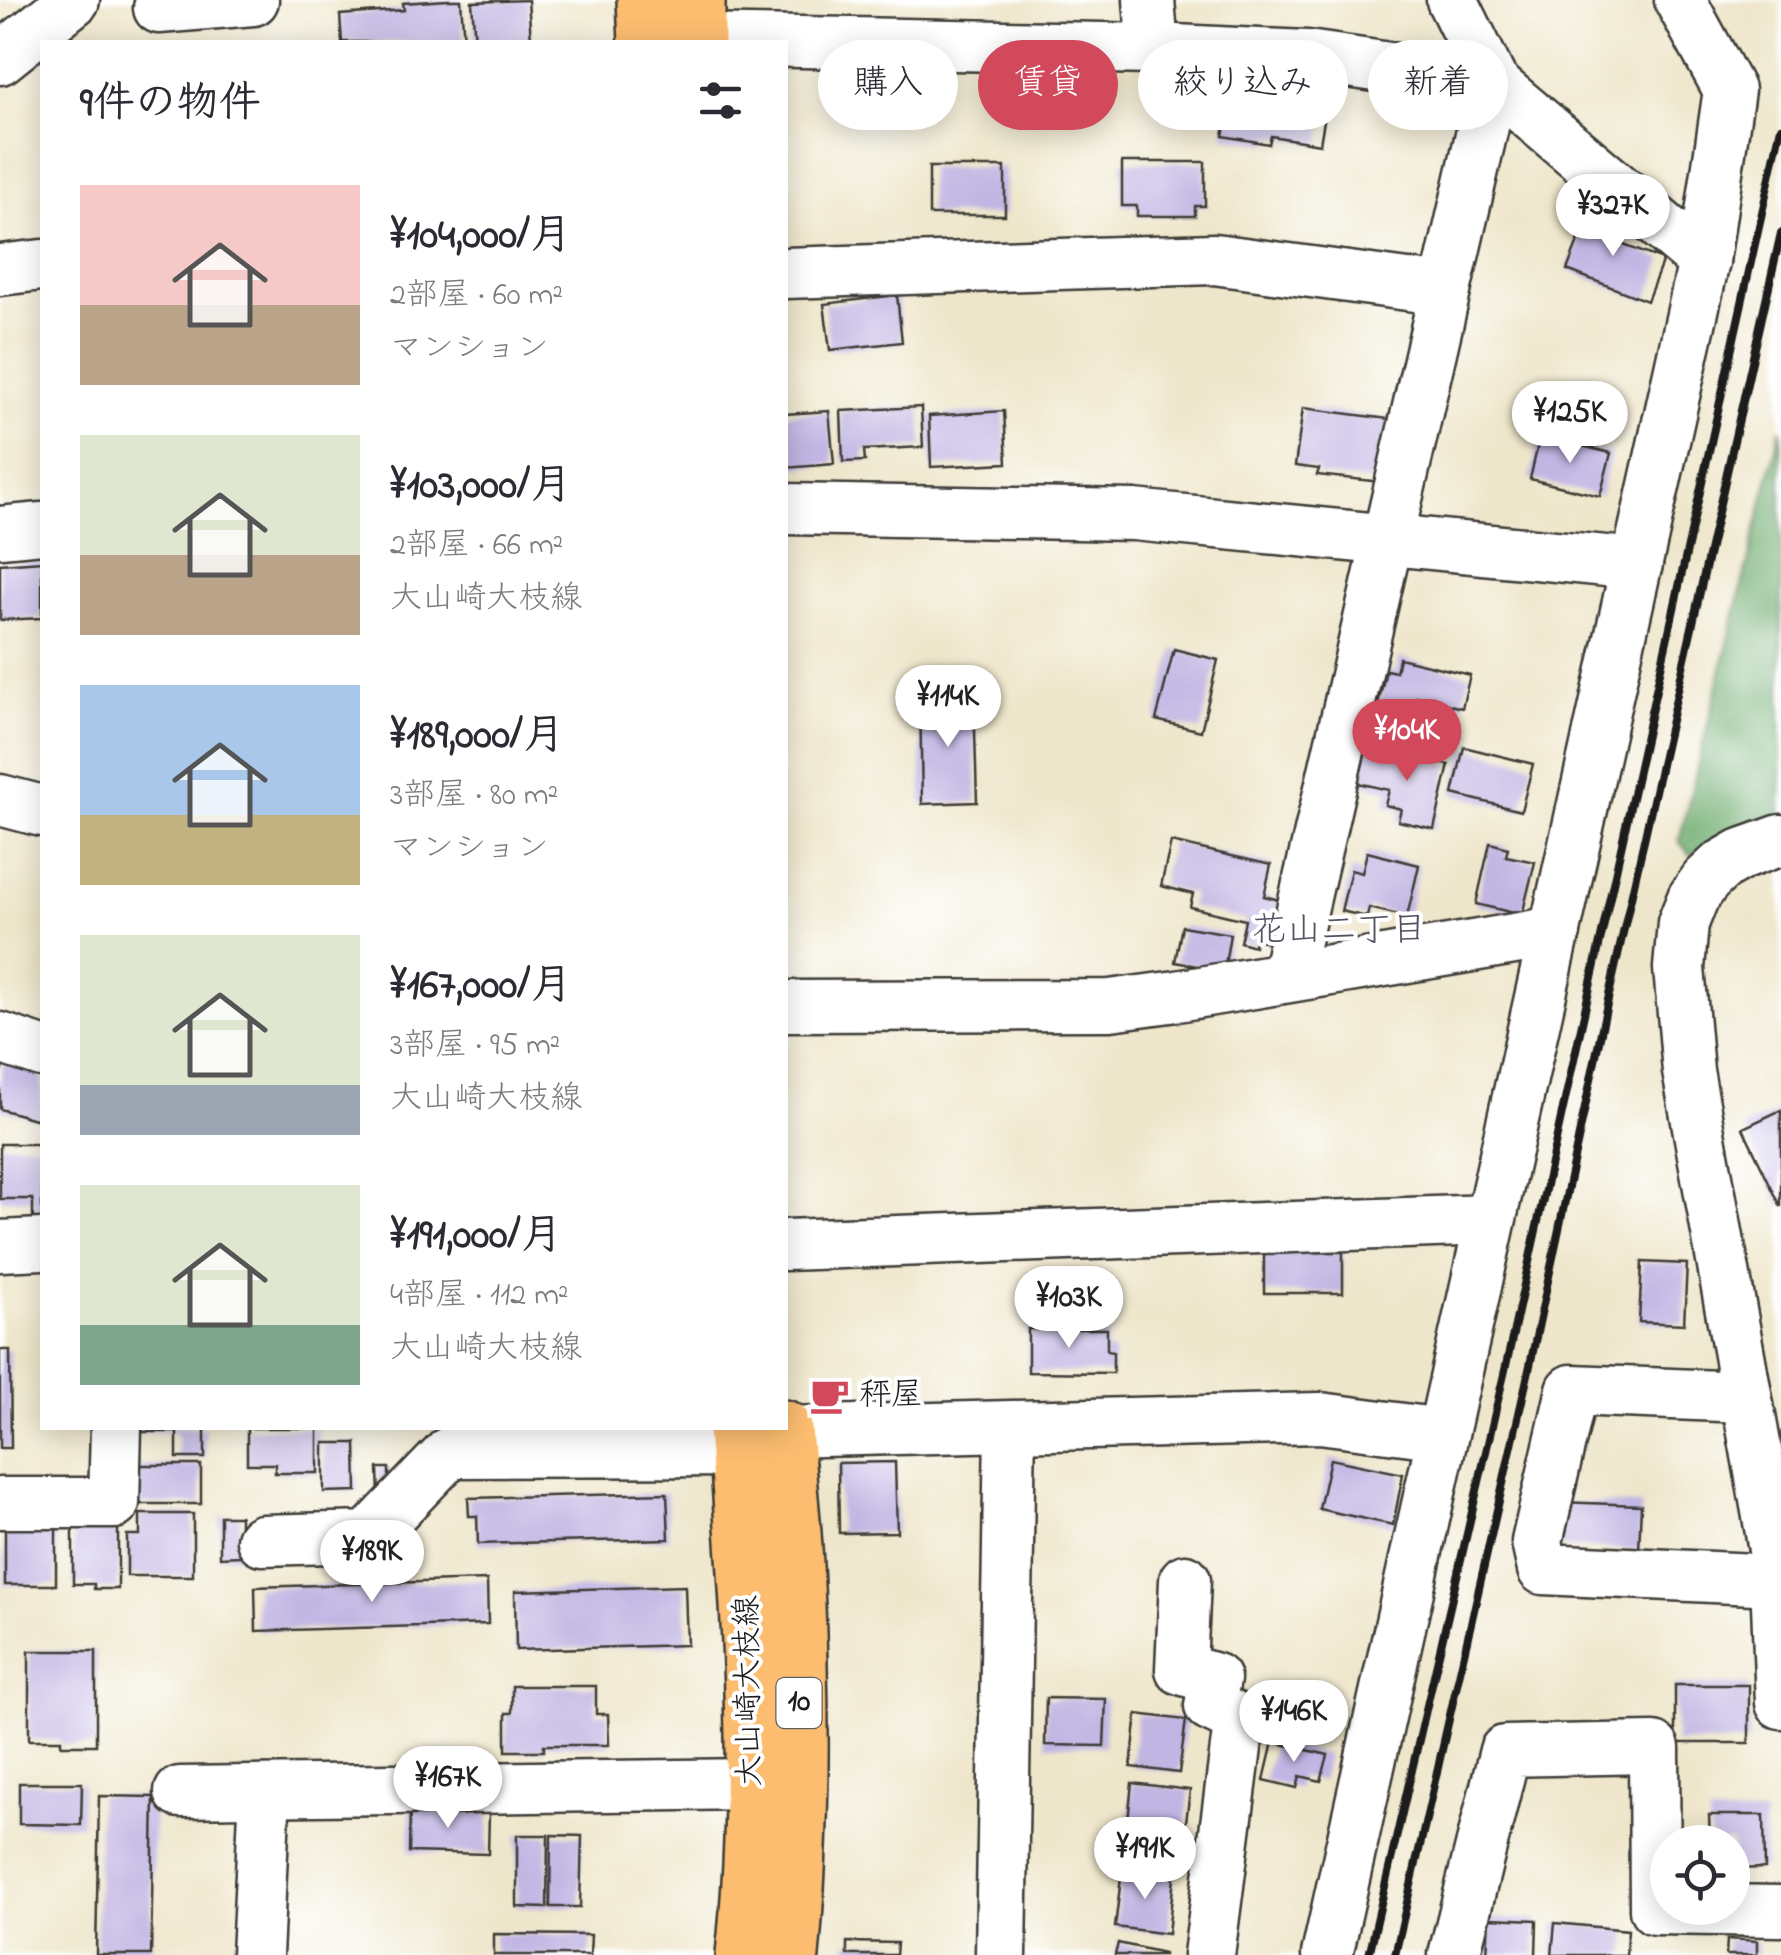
<!DOCTYPE html>
<html lang="ja">
<meta charset="utf-8">
<style>
body{margin:0;font-family:"Indie Flower","Klee One",sans-serif;background:#f7f7f7;color:#2b2b33;height:100vh;display:flex;flex-direction:column;font-size:38px;white-space:nowrap}
*{box-sizing:border-box;margin:0}
p{font-size:32px;color:#7c7c81}
.icon{flex:none;width:55px;height:55px;fill:none;stroke:currentColor;stroke-width:2;stroke-linecap:round;stroke-linejoin:round}
.map{position:relative;flex:1;overflow:hidden}
.panel{position:absolute;left:40px;top:40px;width:748px;height:1390px;display:flex;flex-direction:column;background:#fff;border-radius:0px;box-shadow:0 5px 25px #0003}
.panel>*{flex:none}
.top-card{position:absolute;left:818px;top:40px;width:812px;height:90px;display:flex;gap:20px}
.tools{position:absolute;left:1650px;top:1825px;display:grid;gap:20px}
.tools a{display:grid;place-items:center;width:100px;height:100px;border-radius:50%;background:#fff;box-shadow:0 5px 25px #0003;font-size:50px}
.price{position:absolute;translate:-50% -85px;padding:0 22px;border-radius:35px;background:#fff;color:#222;font-size:32px;line-height:65px;filter:drop-shadow(0 2px 5px #0008)}
.price::after{content:'';position:absolute;left:50%;top:60px;width:30px;height:22px;margin-left:-15px;background:inherit;clip-path:polygon(0 0,100% 0,50% 100%)}
.price.active{background:#d1495b;color:#fff}
ul{padding:0;list-style:none}
li{display:flex;align-items:center;gap:30px;height:250px;padding:0 40px}
li span{display:grid;place-items:center;flex:none;width:280px;height:200px;border-radius:0px;color:#555}
li>.icon{margin-inline-start:auto}
span .icon{width:120px;height:120px;fill:#fffc;stroke-width:1}
li b{font-size:42px}
h2{display:flex;justify-content:space-between;align-items:center;height:120px;padding:0 40px;font-size:42px}
.tag{padding:0 35px;border-radius:45px;background:#fff;box-shadow:0 5px 25px #0003;font-size:35px;line-height:90px}
.tag.active{background:#d1495b;color:#fff}
.map>svg:first-child{display:block}
.forest{fill:#6eac6e;stroke:#456445;stroke-width:2.5}
.building{fill:#c1b5e3}
.lines{fill:none;stroke-linecap:round;stroke-linejoin:round}
.minor-casing{stroke:#3c3a36;stroke-width:55}
.major-casing{stroke:#3c3a36;stroke-width:60}
.minor{stroke:#fff;stroke-width:50}
.major{stroke:#fcbd6f;stroke-width:55}
.rail{stroke:#1c1c1c;stroke-width:8}
.labels{text-anchor:middle;dominant-baseline:central;stroke-width:8;stroke-linejoin:round;paint-order:stroke}
.shield{fill:#fff;stroke:#606060;stroke-width:2.5}
.shield-label{font-size:30px;font-weight:bold;fill:#1c1c1c}
.poi-label{font-size:32px;fill:#1c1c1c;stroke:#fff;text-anchor:start}
.street-label{font-size:32px;fill:#1c1c1c;stroke:#fff}
.neighbourhood-label{font-size:35px;fill:#565262;stroke:#fff}
</style>
<div class="map">
<svg width="1781" height="1955" viewBox="0 0 1781 1955">
<rect width="100%" height="100%" fill="#fff"/>
<filter id="ink" filterUnits="userSpaceOnUse"><feTurbulence type="fractalNoise" baseFrequency=".01" numOctaves="2"/><feDisplacementMap in="SourceGraphic" scale="20" xChannelSelector="R" yChannelSelector="G"/><feConvolveMatrix kernelMatrix="1 2 1 2 8 2 1 2 1" color-interpolation-filters="sRGB"/></filter>
<filter id="wash" filterUnits="userSpaceOnUse"><feTurbulence type="fractalNoise" baseFrequency=".0048" numOctaves="4" result="noise"/><feDisplacementMap in="SourceGraphic" scale="40" xChannelSelector="R" yChannelSelector="G"/><feGaussianBlur stdDeviation="2.25" result="paint"/><feColorMatrix in="noise" values="0 0 0 0 0 0 0 0 0 0 0 0 0 0 0 0 0 1.4 0 .05"/><feComposite in="paint" operator="in"/></filter>
<g filter="url(#wash)">
<rect width="100%" height="100%" fill="#eee6ca"/>
<!-- forest -->
<path class="forest" d="M1781,428V820L1735,834L1690,855L1679,841Z"/>
<g id="blocks">
<!-- building -->
<g class="building">
<path d="M448,0H461L464,42H342L340,15L404,10L403,3Z"/>
<path d="M528,0L531,40L475,42L472,2Z"/>
<path d="M1240,76L1329,92L1320,144L1271,136L1269,144L1223,136L1229,104L1235,105Z"/>
<path d="M1122,162H1205V206H1195V216H1137V206H1122Z"/>
<rect x="929" y="167" width="76" height="48"/>
<path d="M1589,213L1627,227L1621,244L1663,260L1647,301L1567,270Z"/>
<path d="M897,295L902,342L830,350L824,304Z"/>
<path d="M921,407L923,447L864,450L865,461L843,462L841,411Z"/>
<path d="M1303,408L1389,419L1382,482L1317,475L1319,469L1295,466Z"/>
<path d="M829,411L834,464L785,468V414Z"/>
<path d="M1004,411L1007,463L931,467L929,416Z"/>
<path d="M1540,436L1611,453L1600,496L1530,479Z"/>
<path d="M42,561V618L0,620V564Z"/>
<path d="M1174,649L1218,660L1201,731L1156,720Z"/>
<path d="M1399,658L1470,675L1462,708L1417,697L1407,740L1372,731L1386,670L1396,672Z"/>
<path d="M974,695L977,802L922,804L920,697Z"/>
<path d="M1367,747L1449,765L1434,829L1398,821L1401,809L1385,805L1389,790L1358,783Z"/>
<path d="M1464,747L1533,764L1521,811L1453,794Z"/>
<path d="M1171,842L1271,865L1264,896L1283,901L1273,943L1255,939L1254,946L1240,942L1245,920L1190,907L1193,894L1161,886Z"/>
<path d="M1490,843L1508,848L1506,856L1535,862L1522,915L1476,904Z"/>
<path d="M1367,852L1419,865L1407,917L1369,908L1367,917L1341,911L1351,870L1362,873Z"/>
<path d="M1182,926L1230,934L1224,971L1175,962Z"/>
<path d="M6,1055L42,1065V1121L0,1109V1077Z"/>
<path d="M1781,1110V1207L1743,1128Z"/>
<path d="M0,1144H42V1220H33V1199H0Z"/>
<rect x="1264" y="1252" width="79" height="41"/>
<path d="M1642,1262L1687,1264L1684,1324L1639,1322Z"/>
<path d="M1028,1329H1107V1351L1113,1352V1373L1028,1372Z"/>
<path d="M0,1350H10L11,1448H0Z"/>
<path d="M140,1428H205V1458H177V1432H140Z"/>
<path d="M247,1428H318V1473H275V1464H247Z"/>
<path d="M324,1443H356L357,1491L324,1492Z"/>
<path d="M1330,1459L1403,1474L1393,1525L1319,1509Z"/>
<path d="M895,1462L897,1532L839,1533L838,1463Z"/>
<rect x="139" y="1465" width="62" height="39"/>
<path d="M378,1468H389V1498H379Z"/>
<path d="M667,1493L669,1539L478,1544L477,1516H469L468,1498Z"/>
<path d="M1557,1502L1641,1505L1639,1550L1555,1547Z"/>
<path d="M140,1514H193V1576H127V1535H140Z"/>
<path d="M220,1516H240V1556L220,1557Z"/>
<path d="M5,1519L56,1528V1585H5Z"/>
<path d="M73,1526H118V1589H94V1584H73Z"/>
<path d="M487,1580L488,1624L256,1631L255,1587Z"/>
<path d="M685,1586L687,1645L516,1650L515,1591Z"/>
<path d="M29,1651H96V1745H61V1740H29Z"/>
<rect x="1675" y="1685" width="74" height="58"/>
<path d="M512,1686H596V1714H608L609,1745H544V1751H506V1713H512Z"/>
<path d="M1046,1698L1106,1699L1104,1746L1045,1745Z"/>
<path d="M1137,1714L1186,1720L1179,1773L1131,1767Z"/>
<path d="M1273,1742L1328,1755L1321,1781L1300,1776L1297,1788L1264,1780Z"/>
<path d="M19,1783H82L81,1825L19,1824Z"/>
<path d="M1132,1783L1190,1790L1183,1846L1126,1839Z"/>
<path d="M99,1796L154,1797L151,1955H96Z"/>
<path d="M410,1806L489,1813L488,1854L409,1852Z"/>
<path d="M1709,1815H1764L1765,1868L1732,1869V1842H1710Z"/>
<path d="M517,1835H548L547,1908L517,1907Z"/>
<path d="M551,1835L582,1836L580,1907H550Z"/>
<path d="M1122,1870L1174,1877L1168,1934L1115,1927Z"/>
<path d="M1489,1918L1537,1920L1536,1955H1487Z"/>
<path d="M1555,1923L1628,1930L1626,1955H1552Z"/>
<path d="M494,1934L591,1935L590,1955H494Z"/>
<path d="M1727,1939L1757,1941V1955H1726Z"/>
<path d="M847,1942L897,1943L896,1955H847Z"/>
<path d="M1118,1943L1164,1953V1955H1115Z"/>
</g>
</g>
</g>
<g filter="url(#ink)">
<use href="#blocks" fill-opacity="0" stroke="#3c3a36" stroke-width="2.5"/>
<g class="lines">
<defs>
<g id="minor">
<path d="M1149,0L1153,49"/>
<path d="M1452,0L1493,83L1704,261"/>
<path d="M159,8L253,0"/>
<path d="M697,40L1153,49L1307,56L1493,83"/>
<path d="M0,59L74,0"/>
<path d="M0,270L42,265"/>
<path d="M785,273L1214,259L1445,290"/>
<path d="M785,509L1134,515L1637,564"/>
<path d="M0,532L42,528"/>
<path d="M0,800L42,811"/>
<path d="M1781,840L1742,854L1721,866L1706,880L1693,898L1683,923L1679,968L1688,1071L1775,1555L1781,1703"/>
<path d="M1287,975L1493,83"/>
<path d="M785,1006L1110,1005L1177,996L1555,932"/>
<path d="M0,1038L42,1052"/>
<path d="M785,1245L1490,1220"/>
<path d="M0,1246L42,1244"/>
<path d="M1746,1397L1572,1390L1537,1542L1543,1569L1776,1580"/>
<path d="M784,1432L1320,1418L1442,1434"/>
<path d="M0,1503H114L116,1428"/>
<path d="M262,1540L368,1537L450,1452L775,1451"/>
<path d="M1185,1580L1181,1669L1215,1679L1210,1706L1233,1717L1238,1732L1209,1955"/>
<path d="M180,1792L752,1784"/>
<path d="M257,1955L265,1791"/>
<path d="M1001,1955L1010,1427"/>
<path d="M1327,1955L1704,261L1729,90L1680,0"/>
<path d="M1454,1955L1505,1751L1654,1748L1655,1909L1781,1911"/>
</g>
<g id="major">
<path d="M645,0L647,42"/>
<path d="M697,42V0"/>
<path d="M736,1428C749,1603 763,1779 744,1955"/>
<path d="M784,1428C787,1473 793,1519 795,1565C802,1694 803,1826 791,1955"/>
</g>
</defs>
<!-- minor casing -->
<use href="#minor" class="minor-casing"/>
<!-- major casing -->
<use href="#major" class="major-casing"/>
<!-- minor -->
<use href="#minor" class="minor"/>
<!-- major -->
<use href="#major" class="major"/>
<!-- rail -->
<g class="rail">
<path d="M1369,1955L1505,1370L1781,127"/>
<path d="M1395,1955L1529,1370L1607,1004L1781,233"/>
</g>
</g>
</g>
<!-- icons -->
<defs>
<symbol id="cafe-bare" viewBox="-9 -9 18 18"><path d="M-5.5-4.5H6V0H3Q3 3.5 0 3.5H-2.5Q-5.5 3.5-5.5 0ZM3-3.2v2h1.7v-2ZM-6 4.5H4V6H-6Z" fill="#d1495b" stroke="#fff" stroke-width="2.5" paint-order="stroke"/></symbol>
</defs>
<g fill-rule="evenodd">
<use href="#cafe-bare" x="802" y="1368" width="55" height="55"/>
</g>
<g class="labels">
<!-- shield labels -->
<rect class="shield" x="776.5" y="1678" width="45" height="50" rx="8"/>
<g class="shield-label">
<text x="799" y="1703">10</text>
</g>
<!-- poi labels -->
<g class="poi-label">
<text x="859" y="1396">秤屋</text>
</g>
<!-- street labels -->
<g class="street-label">
<text transform="translate(750 1691) rotate(-91)">大山崎大枝線</text>
</g>
<!-- neighbourhood labels -->
<g class="neighbourhood-label">
<text x="1339" y="931">花山二丁目</text>
</g>
</g>
</svg>
<div class="tools">
<a><svg class="icon" aria-label="locate" viewBox="0 0 24 24"><circle cx="12" cy="12" r="6"/><path d="M12 2v4M12 18v4M2 12h4M18 12h4"/></svg></a>
</div>
<b class="price" style="left:1613px;top:259px">¥327K</b>
<b class="price" style="left:1570px;top:466px">¥125K</b>
<b class="price" style="left:948px;top:750px">¥114K</b>
<b class="price active" style="left:1407px;top:784px">¥104K</b>
<b class="price" style="left:1069px;top:1351px">¥103K</b>
<b class="price" style="left:372px;top:1605px">¥189K</b>
<b class="price" style="left:1294px;top:1765px">¥146K</b>
<b class="price" style="left:448px;top:1831px">¥167K</b>
<b class="price" style="left:1145px;top:1902px">¥191K</b>
<div class="top-card">
<a class="tag">購入</a>
<a class="tag active">賃貸</a>
<a class="tag">絞り込み</a>
<a class="tag">新着</a>
</div>
<section class="panel">
<h2>9件の物件<svg class="icon" aria-label="filters" viewBox="0 0 24 24"><path d="M4 7h16M4 17h16"/><circle cx="9" cy="7" r="2"/><circle cx="15" cy="17" r="2"/></svg></h2>
<ul>
<li><span style="background:linear-gradient(#f6c9c9 60%,#b9a48a 0)"><svg class="icon" aria-label="home" viewBox="0 0 24 24"><path d="M3 11l9-7 9 7M6 9v11h12V9"/></svg></span><div><b>¥104,000/月</b><p>2部屋 · 60 m²</p><p>マンション</p></div></li>
<li><span style="background:linear-gradient(#dfe7d0 60%,#b9a48a 0)"><svg class="icon" aria-label="home" viewBox="0 0 24 24"><path d="M3 11l9-7 9 7M6 9v11h12V9"/></svg></span><div><b>¥103,000/月</b><p>2部屋 · 66 m²</p><p>大山崎大枝線</p></div></li>
<li><span style="background:linear-gradient(#a9c7e8 65%,#c2b280 0)"><svg class="icon" aria-label="home" viewBox="0 0 24 24"><path d="M3 11l9-7 9 7M6 9v11h12V9"/></svg></span><div><b>¥189,000/月</b><p>3部屋 · 80 m²</p><p>マンション</p></div></li>
<li><span style="background:linear-gradient(#dfe7d0 75%,#9aa5b1 0)"><svg class="icon" aria-label="home" viewBox="0 0 24 24"><path d="M3 11l9-7 9 7M6 9v11h12V9"/></svg></span><div><b>¥167,000/月</b><p>3部屋 · 95 m²</p><p>大山崎大枝線</p></div></li>
<li><span style="background:linear-gradient(#dfe7d0 70%,#7fa58c 0)"><svg class="icon" aria-label="home" viewBox="0 0 24 24"><path d="M3 11l9-7 9 7M6 9v11h12V9"/></svg></span><div><b>¥191,000/月</b><p>4部屋 · 112 m²</p><p>大山崎大枝線</p></div></li>
</ul>
</section>
</div>
